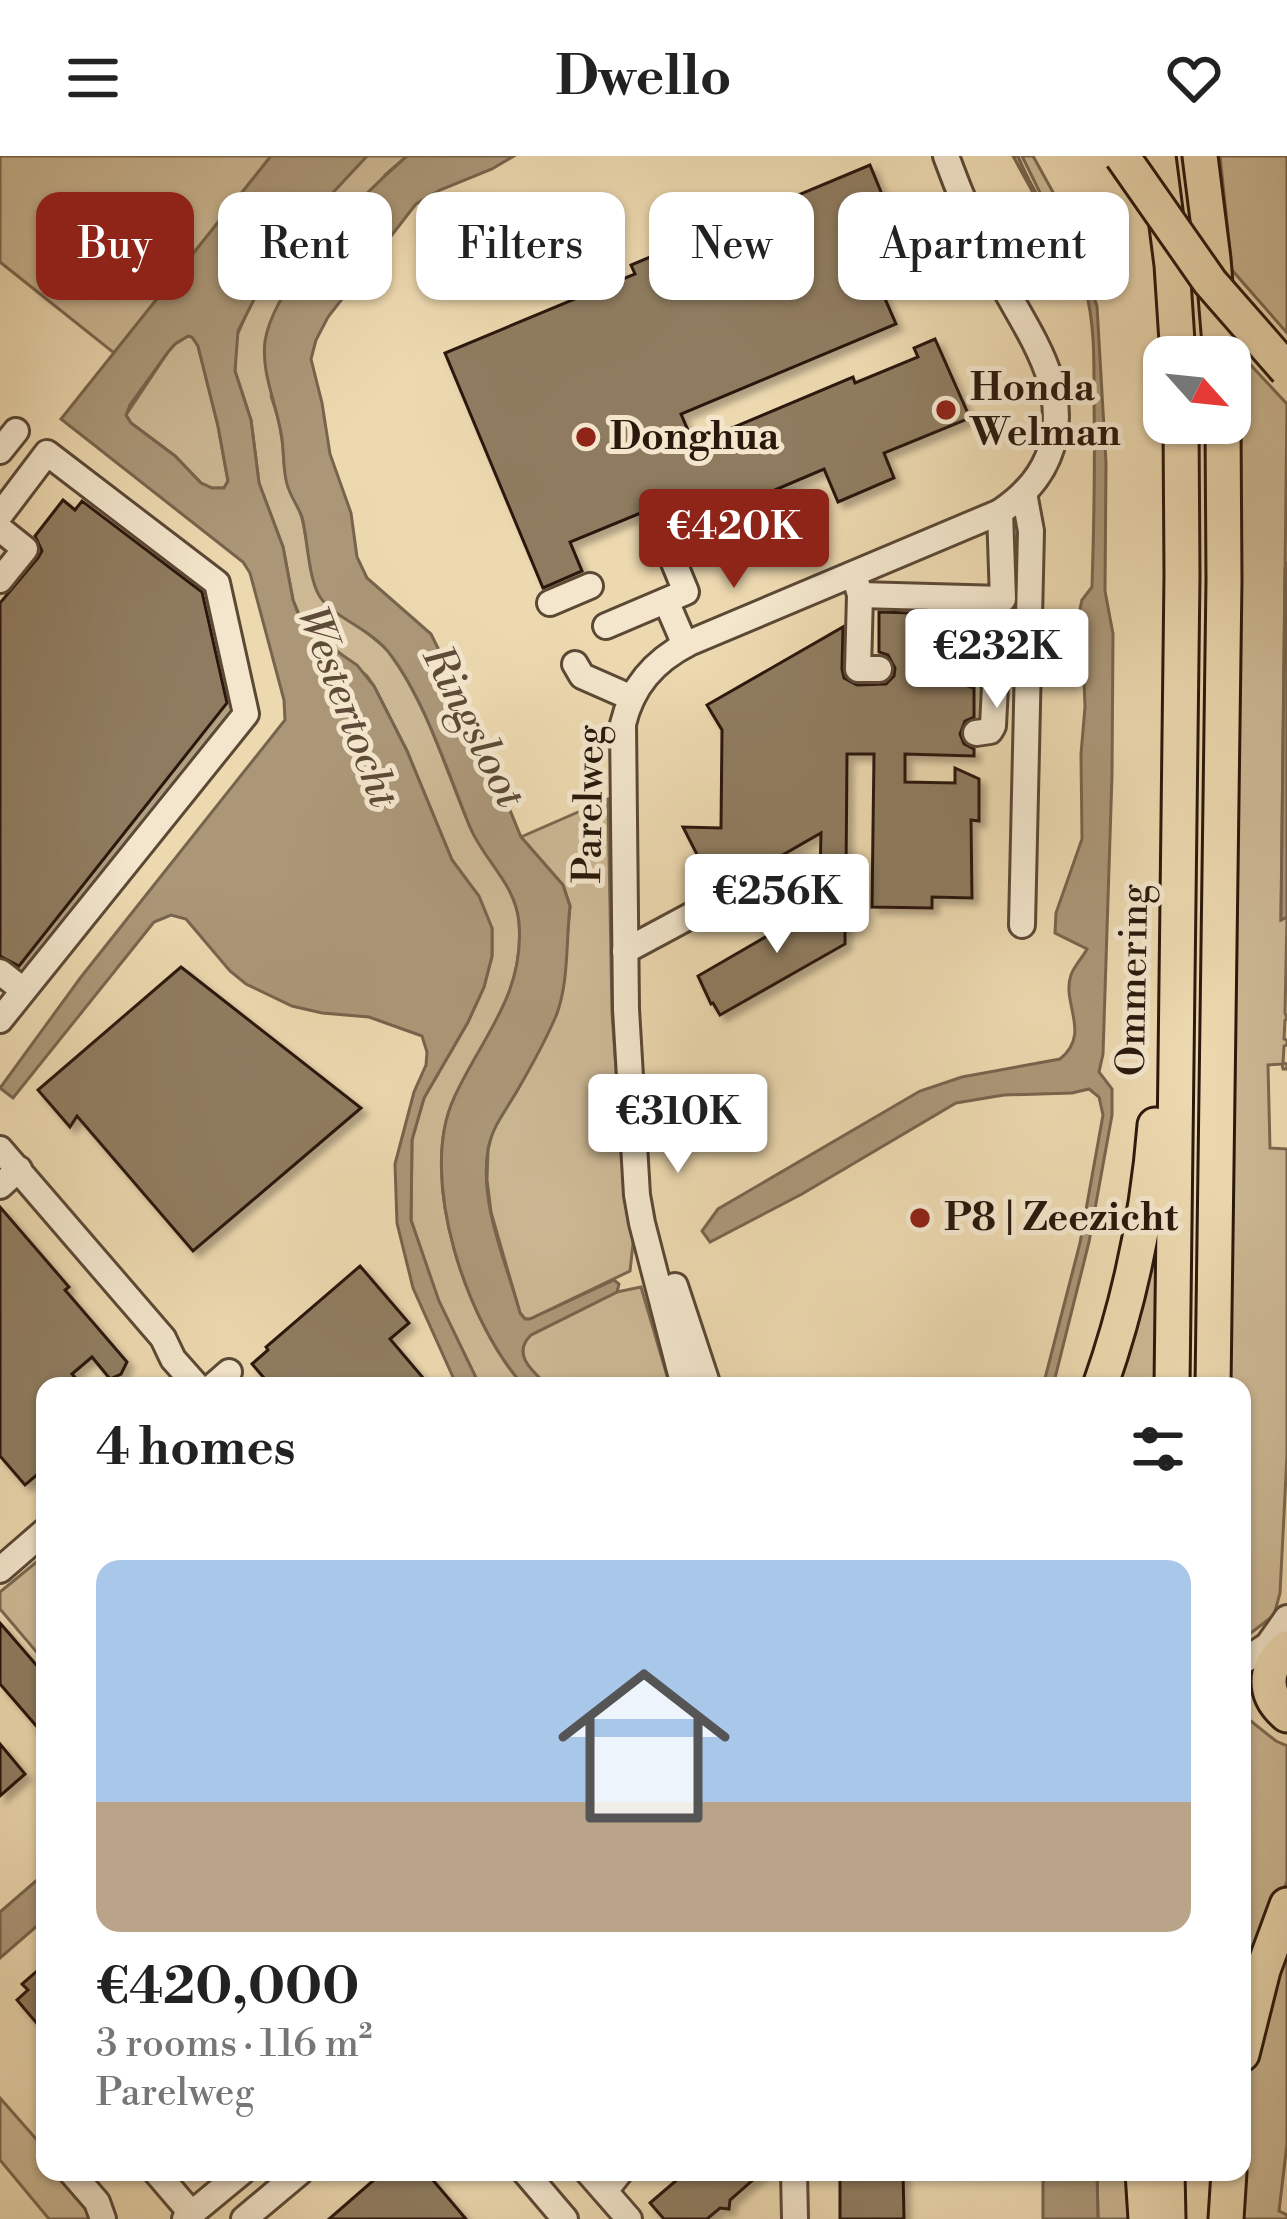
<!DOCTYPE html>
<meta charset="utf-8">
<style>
body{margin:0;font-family:"Libre Bodoni",serif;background:#f6f6f6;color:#222;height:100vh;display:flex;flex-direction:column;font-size:45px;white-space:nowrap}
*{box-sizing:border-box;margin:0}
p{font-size:39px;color:#767676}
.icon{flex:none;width:66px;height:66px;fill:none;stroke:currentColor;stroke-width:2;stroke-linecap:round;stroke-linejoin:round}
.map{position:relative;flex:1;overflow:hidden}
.sheet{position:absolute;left:36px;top:1221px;width:1215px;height:804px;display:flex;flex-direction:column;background:#fff;border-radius:24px;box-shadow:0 3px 9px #0004}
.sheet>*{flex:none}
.guide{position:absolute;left:36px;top:36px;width:1215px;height:108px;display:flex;gap:24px}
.needle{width:78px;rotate:117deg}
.fabs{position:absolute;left:1143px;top:180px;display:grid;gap:24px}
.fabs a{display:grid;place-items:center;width:108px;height:108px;border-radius:24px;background:#fff;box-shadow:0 3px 9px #0004;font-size:60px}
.price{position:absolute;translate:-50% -102px;padding:0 27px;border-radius:12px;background:#fff;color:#222;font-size:39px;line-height:78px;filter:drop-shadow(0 3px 6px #0008)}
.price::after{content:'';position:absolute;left:50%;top:72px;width:36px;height:27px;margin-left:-18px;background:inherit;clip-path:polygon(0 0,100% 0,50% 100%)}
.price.current{background:#8f2418;color:#fff}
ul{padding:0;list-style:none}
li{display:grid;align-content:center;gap:24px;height:636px;padding:0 60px}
li span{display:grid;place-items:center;height:372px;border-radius:24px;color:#555}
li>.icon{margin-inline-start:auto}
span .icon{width:216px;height:216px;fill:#fffc;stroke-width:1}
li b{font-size:51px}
h2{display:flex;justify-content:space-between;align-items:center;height:144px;padding:0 60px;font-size:51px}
.tag{padding:0 42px;border-radius:24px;background:#fff;box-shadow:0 3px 9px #0004;font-size:42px;line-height:108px}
.tag.current{background:#8f2418;color:#fff}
header{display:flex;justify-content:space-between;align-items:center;height:156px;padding:0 60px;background:#fff;font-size:54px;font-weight:700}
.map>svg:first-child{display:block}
.green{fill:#ccb894;stroke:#7b6850;stroke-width:3}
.water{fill:#ab9778;stroke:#77644d;stroke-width:3;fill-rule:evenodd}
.building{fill:#8f7c61;stroke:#2a180c;stroke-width:3;filter:url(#shadow)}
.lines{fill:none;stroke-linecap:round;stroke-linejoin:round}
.minor-casing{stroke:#5b4835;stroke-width:30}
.highway-casing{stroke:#2a180c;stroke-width:39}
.minor{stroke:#f3e6cc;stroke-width:24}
.highway{stroke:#edd9b0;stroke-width:33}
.highway-bridge-casing{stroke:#2a180c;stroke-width:39;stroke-linecap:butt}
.highway-bridge{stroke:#edd9b0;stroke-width:33}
.poi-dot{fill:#8f2418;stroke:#f3e6cc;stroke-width:4.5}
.labels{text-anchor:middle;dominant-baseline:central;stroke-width:10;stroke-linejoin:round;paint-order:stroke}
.poi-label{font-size:39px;font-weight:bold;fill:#2a180c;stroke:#f3e6cc;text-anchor:start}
.street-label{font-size:39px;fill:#2a180c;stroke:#f3e6cc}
.water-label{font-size:42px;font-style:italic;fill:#5e4b37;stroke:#f3e6cc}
</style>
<header><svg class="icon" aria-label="menu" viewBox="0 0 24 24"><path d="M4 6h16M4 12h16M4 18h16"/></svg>Dwello<svg class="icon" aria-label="heart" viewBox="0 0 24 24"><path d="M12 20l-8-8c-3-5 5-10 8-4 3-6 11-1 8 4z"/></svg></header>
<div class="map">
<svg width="1287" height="2063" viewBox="0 0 1287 2063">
<defs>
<filter id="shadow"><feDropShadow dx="6" dy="6" stdDeviation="3" flood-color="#0004"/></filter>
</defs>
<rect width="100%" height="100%" fill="#edd9b0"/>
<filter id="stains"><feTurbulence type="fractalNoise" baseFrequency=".00167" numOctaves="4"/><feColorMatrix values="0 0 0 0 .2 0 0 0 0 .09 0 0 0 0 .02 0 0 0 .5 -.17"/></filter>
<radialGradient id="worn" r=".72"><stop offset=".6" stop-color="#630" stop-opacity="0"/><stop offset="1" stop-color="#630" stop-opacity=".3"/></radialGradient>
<!-- green -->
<g class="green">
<path d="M0,0H271L114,197L0,106Z"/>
<path d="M367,0H407L385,19L271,240C276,254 280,268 282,283C284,295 283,308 286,319C289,334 298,347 302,362C308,385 308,410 317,433C324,452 375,477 391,499C427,548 446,615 470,671C485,705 516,727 519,767C525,840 481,882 454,943C417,1022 468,1169 524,1230H480L438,1145L411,1064L412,983L424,942L468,866L484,831L492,800V772L466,723L452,704L407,595L374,530L367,520L336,494L305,473L293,444L283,391L259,327L251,264L235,215V184L257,134L280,96L312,58Z"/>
<path d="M1022,0H1033L1101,123L1091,128L1050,57Z"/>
<path d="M1220,0H1287V177L1232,114Z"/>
<path d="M188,180L192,181L198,190L218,270L228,325L224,332H212L201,327L175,300L131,267L126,259L168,196L175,188Z"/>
<path d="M1233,190L1287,248L1281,763L1287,761L1285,857L1287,863L1285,864L1284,883L1287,884V889L1284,890L1283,907L1287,908V913H1283L1282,908L1268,909L1270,992L1287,993V1299L1280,1437L1274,1459L1242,1484V1230H1227L1236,346Z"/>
<path d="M608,643L612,856L625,1042L634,1079L630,1115L530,1163H525L520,1157L491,1056L487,1024L488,994L493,974L518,933L557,857L563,828L570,750L563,729L521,681Z"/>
<path d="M1157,1015L1161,1230H1107Z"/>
<path d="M641,1131L670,1230H548C532,1215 511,1198 531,1179L617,1136Z"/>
<path d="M45,1399V1506L0,1453V1436Z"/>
<path d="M1242,1558L1276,1585L1287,1590V1725L1256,1808L1242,1860Z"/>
<path d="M1287,1775V1988L1279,2055L1287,2059V2063H1232L1242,2016L1244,1925Z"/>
<path d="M0,1942L45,1993V2016H65L94,2063H49L0,2004Z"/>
<path d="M1097,2016H1139L1142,2063H1098Z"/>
</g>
<!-- water -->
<g class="water">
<path d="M271,0H367L301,71L267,118L238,175L235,215L251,264L259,327L283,391L293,444L304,473L357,509L374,530L407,595L452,704L479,740L492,772V800L484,831L468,866L424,942L412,984L411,1064L439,1145L480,1230H457L413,1132L397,1067L395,1008L414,936L426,909L427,896L422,880L369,861L322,857L292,850L246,828L230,815L186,763L171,759L154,766L13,942L0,932L81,821L285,564L284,544L250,417L243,406L61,263ZM188,180L192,181L198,190L218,270L228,325L224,332H212L201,327L175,300L131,267L126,259L130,249L168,196L175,188Z"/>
<path d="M407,0H514L492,13L440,34L416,48L328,161L316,184L311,203L322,247L330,298L351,357L357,401L367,422L431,478L472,561L521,681L563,729L570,750C566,785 569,827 556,860C545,886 531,911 517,935C506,954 492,971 488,993C479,1048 506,1105 520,1157L525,1163H530L614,1124L619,1128L617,1136L531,1179C511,1198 532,1215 548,1230H524C468,1169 417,1022 454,942C481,882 525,839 519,766C515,727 484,705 470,671C448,617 425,544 390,498C373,474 334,462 320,441C308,422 308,384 302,361C298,350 290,340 287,328C283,314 284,298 282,283C278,250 261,220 265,185C274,127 363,38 407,0Z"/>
<path d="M1013,0H1018C1039,52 1080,98 1097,150L1106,307L1105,435L1113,478L1112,619L1103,898L1099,916L1112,933V959L1089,1086L1053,1230H1043L1080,1087L1103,959L1099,941L1089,933L1072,937L1004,939L956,947L802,1038L710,1086L702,1075L718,1053L920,935L962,921L1060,903C1092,877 1061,848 1071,819C1074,810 1083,801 1087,793L1055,777L1056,757L1082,683L1081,598L1085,551L1083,497L1078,461L1082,444L1092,431C1094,369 1095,306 1094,244C1094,207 1095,167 1085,132Z"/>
<path d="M1287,406V761L1281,764L1285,413Z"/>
<path d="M45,1717V1763L0,1802V1756Z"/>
<path d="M1043,2016H1097L1098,2063H1043Z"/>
</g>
<!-- building -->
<g class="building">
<path d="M870,9L910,107L876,122L896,168L681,258L694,288L853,221L855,227L918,201L914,192L935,183L970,262L884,297L894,322L838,346L824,313L763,339L768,350L728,366L718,343L649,372L643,356L570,386L582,415L543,432L445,197L635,118L631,109Z"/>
<path d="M63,344L75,354L82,345L202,436L227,547L19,810L0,800V447L38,402L42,395L35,380Z"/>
<path d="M879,456L973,459L972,499L960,506L958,516L965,529L974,532V561L965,565L960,578L964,588L974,593V600L905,598V626L955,627V612L979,623V665L971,664L972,742L932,741V752L872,751L874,598H847L846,719H820L821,677L753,716L744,701L709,722L683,671L721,672L722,574L707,549L843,471L842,513L844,522L857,529L886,528L894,520L895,512L888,499L879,496Z"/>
<path d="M845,735V788L720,859L713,847L711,848L698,820Z"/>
<path d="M181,811L361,952L193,1095L77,960L70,971L38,934Z"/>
<path d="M0,1051L69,1131L65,1134L127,1206L121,1218L110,1223L92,1201L72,1218L83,1230H45V1312L25,1329L0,1300Z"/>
<path d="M360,1110L409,1167L390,1183L430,1230H271L252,1208L268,1194L266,1191Z"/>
<path d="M0,1467L45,1519V1580L0,1528Z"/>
<path d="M0,1588L25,1618L0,1640Z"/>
<path d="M45,1808V1877L17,1844L28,1834L22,1828Z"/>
<path d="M383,2016H426L466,2063H329Z"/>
<path d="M686,2016H762L730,2044L729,2053L720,2052L707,2063H664L650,2047Z"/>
<path d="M840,2016H903L904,2063H840Z"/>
</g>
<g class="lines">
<defs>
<g id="minor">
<path d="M0,295L16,275"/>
<path d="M0,359L47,297L217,427L246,558L0,864"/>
<path d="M0,373L25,393L0,424"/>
<path d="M854,418L860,439L1003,443L1000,356"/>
<path d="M860,439L858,513H879"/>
<path d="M666,445L685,489"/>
<path d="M550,447L590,430"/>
<path d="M606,470L686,436L668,392L675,388"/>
<path d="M575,508L582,520L632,542"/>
<path d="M974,515H988L992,443"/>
<path d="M976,577L990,575L993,570L995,530L988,515"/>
<path d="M1022,769L1031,375L1024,337"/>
<path d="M625,795L692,759"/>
<path d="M0,816L23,834"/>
<path d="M0,993L163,1182L173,1203L197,1230"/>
<path d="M0,1030L19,1013"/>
<path d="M675,1130L708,1230"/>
<path d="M213,1230L229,1216"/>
<path d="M684,1230L642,1067L637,1039L626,853L623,568C632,530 654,505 689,487L1000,356C1021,342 1038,325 1048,301C1075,235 1028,177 998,120C978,81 961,41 946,0"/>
<path d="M0,1414L45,1375"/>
<path d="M1242,1506L1268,1489L1287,1462"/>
<path d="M71,2016L97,2046L103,2063"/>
<path d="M156,2016L192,2058"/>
<path d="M525,2016L565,2063"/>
<path d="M588,2016L629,2063"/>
<path d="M794,2016L795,2063"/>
<path d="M605,2035L620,2016"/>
<path d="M185,2063L242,2016"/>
<path d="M244,2063L300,2016"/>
</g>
<g id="highway">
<path d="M1158,0L1172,109L1178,201"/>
<path d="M1200,0L1213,103L1221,201"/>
<path d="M1100,1230C1130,1145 1148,1059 1155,969"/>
<path d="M1172,1230L1182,419L1181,267"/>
<path d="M1213,1230L1224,424L1223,267"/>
<path d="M1287,1492C1263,1512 1263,1539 1287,1559"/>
<path d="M1242,1898L1263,1814L1287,1749"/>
<path d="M1143,2016L1146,2063"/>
<path d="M1167,2016L1168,2063"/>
<path d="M1226,2063L1229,2016"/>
</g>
</defs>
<!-- minor casing -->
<use href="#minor" class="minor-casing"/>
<!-- highway casing -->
<use href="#highway" class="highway-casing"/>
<!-- minor -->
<use href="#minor" class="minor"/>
<!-- highway -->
<use href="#highway" class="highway"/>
<defs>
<path id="highway-bridge" d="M1122,0L1210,126L1287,214"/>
</defs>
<!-- highway-bridge casing -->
<use href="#highway-bridge" class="highway-bridge-casing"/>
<!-- highway-bridge -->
<use href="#highway-bridge" class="highway-bridge"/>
</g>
<!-- markers -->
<g class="poi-dot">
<circle cx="946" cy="254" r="12"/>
<circle cx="586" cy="281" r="12"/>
<circle cx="920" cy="1062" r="12"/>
</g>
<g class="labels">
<!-- poi labels -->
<g class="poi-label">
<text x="970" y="232">Honda<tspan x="970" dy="45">Welman</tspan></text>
<text x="610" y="281">Donghua</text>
<text x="944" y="1062">P8 | Zeezicht</text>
</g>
<!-- street labels -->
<g class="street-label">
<text transform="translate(590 648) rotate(-89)">Parelweg</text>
<text transform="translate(1134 824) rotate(-89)">Ommering</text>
</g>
<!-- water labels -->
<g class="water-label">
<text transform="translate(347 551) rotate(69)">Westertocht</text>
<text transform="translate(473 571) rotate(63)">Ringsloot</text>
</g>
</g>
<rect width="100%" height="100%" filter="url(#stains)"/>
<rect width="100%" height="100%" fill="url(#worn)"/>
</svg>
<div class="fabs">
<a><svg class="needle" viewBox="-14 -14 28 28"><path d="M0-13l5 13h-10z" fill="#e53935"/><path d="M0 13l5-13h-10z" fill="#767676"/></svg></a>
</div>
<b class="price current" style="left:734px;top:435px">€420K</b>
<b class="price" style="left:997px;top:555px">€232K</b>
<b class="price" style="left:777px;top:800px">€256K</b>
<b class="price" style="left:678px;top:1020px">€310K</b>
<div class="guide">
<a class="tag current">Buy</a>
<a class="tag">Rent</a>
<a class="tag">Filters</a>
<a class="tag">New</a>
<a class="tag">Apartment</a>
</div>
<section class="sheet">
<h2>4 homes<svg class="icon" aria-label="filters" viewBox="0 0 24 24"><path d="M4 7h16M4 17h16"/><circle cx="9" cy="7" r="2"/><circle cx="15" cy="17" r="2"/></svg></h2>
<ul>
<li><span style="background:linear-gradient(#a9c7e8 65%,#b9a48a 0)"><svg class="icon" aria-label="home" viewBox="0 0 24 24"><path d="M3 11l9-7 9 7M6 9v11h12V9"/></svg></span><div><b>€420,000</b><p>3 rooms · 116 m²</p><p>Parelweg</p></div></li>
</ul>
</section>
</div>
